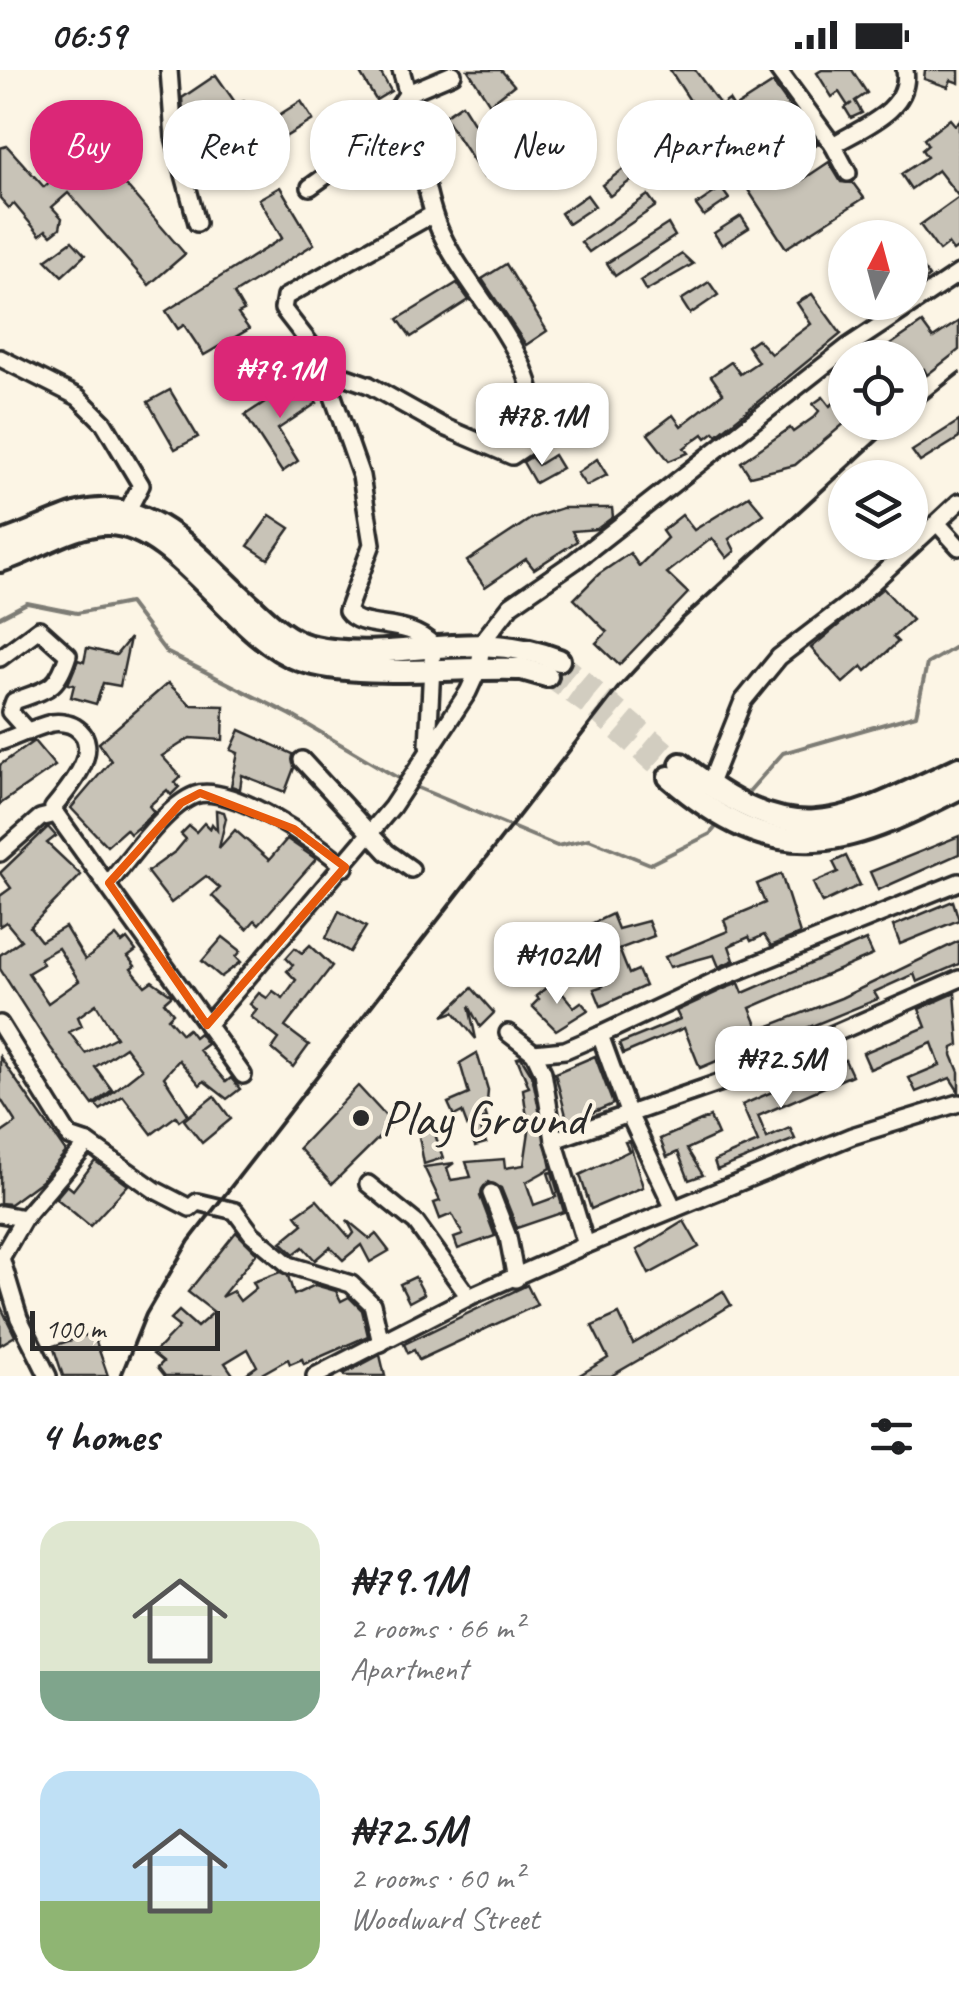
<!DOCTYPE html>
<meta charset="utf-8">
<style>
body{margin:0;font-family:Caveat,sans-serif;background:#f2f2f2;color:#202124;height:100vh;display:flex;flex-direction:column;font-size:38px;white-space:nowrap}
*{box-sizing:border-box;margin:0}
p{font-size:32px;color:#757577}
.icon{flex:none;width:55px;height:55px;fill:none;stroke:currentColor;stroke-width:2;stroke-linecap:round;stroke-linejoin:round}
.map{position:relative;height:1306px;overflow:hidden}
.details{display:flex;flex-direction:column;background:#fff;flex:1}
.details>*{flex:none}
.hud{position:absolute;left:30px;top:30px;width:900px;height:90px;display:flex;gap:20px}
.needle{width:65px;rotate:6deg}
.controls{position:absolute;left:828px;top:150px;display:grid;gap:20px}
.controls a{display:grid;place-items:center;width:100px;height:100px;border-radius:50%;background:#fff;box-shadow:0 2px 8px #0004;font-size:50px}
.scale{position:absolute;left:30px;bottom:25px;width:190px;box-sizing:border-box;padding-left:10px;border:5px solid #2b2b2b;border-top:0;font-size:28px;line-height:35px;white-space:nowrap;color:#2b2b2b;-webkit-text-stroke:8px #fcf5e5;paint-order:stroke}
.price{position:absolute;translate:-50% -85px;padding:0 22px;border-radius:20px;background:#fff;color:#222;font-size:32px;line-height:65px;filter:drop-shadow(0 2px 5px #0008)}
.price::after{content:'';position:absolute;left:50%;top:60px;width:30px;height:22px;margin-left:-15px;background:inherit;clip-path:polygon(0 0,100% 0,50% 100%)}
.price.current{background:#db2777;color:#fff}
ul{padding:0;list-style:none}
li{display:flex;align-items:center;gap:30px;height:250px;padding:0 40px}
li span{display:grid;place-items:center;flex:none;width:280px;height:200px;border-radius:30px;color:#555}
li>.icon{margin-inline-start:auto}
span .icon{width:120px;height:120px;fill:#fffc;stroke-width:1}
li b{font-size:42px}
h2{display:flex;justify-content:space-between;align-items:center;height:120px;padding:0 40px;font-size:42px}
.tag{padding:0 35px;border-radius:40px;background:#fff;box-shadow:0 2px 8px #0004;font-size:35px;line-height:90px}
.tag.current{background:#db2777;color:#fff}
.status{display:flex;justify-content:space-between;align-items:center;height:70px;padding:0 50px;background:#fff;direction:ltr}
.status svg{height:28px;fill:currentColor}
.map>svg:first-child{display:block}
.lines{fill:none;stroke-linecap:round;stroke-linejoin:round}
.stream{stroke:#7d7b74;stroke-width:4}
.building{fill:#c8c3b7;stroke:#2b2b2b;stroke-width:2.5;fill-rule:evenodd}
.major-tunnel{stroke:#d2cdc0;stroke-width:20;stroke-dasharray:20 10;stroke-linecap:butt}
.minor-casing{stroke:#2b2b2b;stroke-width:22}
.major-casing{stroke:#2b2b2b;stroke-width:28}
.minor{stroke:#fcf5e5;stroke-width:15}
.major{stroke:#fcf5e5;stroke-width:20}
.rail{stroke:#2b2b2b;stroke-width:4}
.marked{fill:none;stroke:#e8590c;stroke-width:8;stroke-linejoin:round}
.poi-dot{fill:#2b2b2b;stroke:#fcf5e5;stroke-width:4}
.labels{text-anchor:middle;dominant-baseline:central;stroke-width:8;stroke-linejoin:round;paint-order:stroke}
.poi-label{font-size:50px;fill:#2b2b2b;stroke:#fcf5e5;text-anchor:start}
</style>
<div class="status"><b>06:59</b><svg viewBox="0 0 49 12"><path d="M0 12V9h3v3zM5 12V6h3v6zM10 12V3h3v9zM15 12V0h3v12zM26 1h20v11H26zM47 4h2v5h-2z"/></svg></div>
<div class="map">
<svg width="959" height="1306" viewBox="0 0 959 1306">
<rect width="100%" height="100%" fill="#fcf5e5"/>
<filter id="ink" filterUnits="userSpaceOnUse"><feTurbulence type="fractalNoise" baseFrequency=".01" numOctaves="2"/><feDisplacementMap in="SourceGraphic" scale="20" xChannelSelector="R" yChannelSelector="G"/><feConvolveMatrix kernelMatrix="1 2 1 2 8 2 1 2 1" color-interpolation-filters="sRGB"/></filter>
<g filter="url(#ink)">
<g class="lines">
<!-- stream -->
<g class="stream">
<path d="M0,547L27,533L77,543L129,533L166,582L291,645L403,711"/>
<path d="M411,715L557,776L589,769L650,794L710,764L721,751"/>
<path d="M745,726L783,683L916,645L927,594L959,575"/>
</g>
</g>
<!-- building -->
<g class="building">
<path d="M358,0H379L391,21L376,30Z"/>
<path d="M468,0H501L514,15L490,34Z"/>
<path d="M670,0H695L721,36L729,30L734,38L773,13L798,48L764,70L774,87L810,62L818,74L788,95L799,112L829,92L841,112L853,113L864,128L786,178Z"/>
<path d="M822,0H852L867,23L855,31L862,43L851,48L845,38L852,33L848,36L839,22L832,27L817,3Z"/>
<path d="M925,0H959V13L951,10L948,17L924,9Z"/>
<path d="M216,5L237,35L244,31L260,57L301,31L313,50L214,110L184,56L182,28Z"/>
<path d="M462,34L501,96L484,107L444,46Z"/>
<path d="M528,37L556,76L531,94L502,52Z"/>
<path d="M666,37L690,70L665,86L658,76L671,68L654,47Z"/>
<path d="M950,49L955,55L959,51V177L953,181L948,174L939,181L920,155L959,127L938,100L911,119L901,104L927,87L922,80L928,75L924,69Z"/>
<path d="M91,75L185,184L149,215L68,123L52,137L62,148L60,158L51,165L46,160L40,165L14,134L9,138L0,128V78L7,76L44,117Z"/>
<path d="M701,87L709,99L684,116L676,105Z"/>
<path d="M630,94L638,105L610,126L602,115Z"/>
<path d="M280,117L314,174L234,224L244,241L238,244L249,259L204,285L184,255L178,259L166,241L282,168L259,129Z"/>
<path d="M721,118L729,129L704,146L696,135Z"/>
<path d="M587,125L595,136L568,154L561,143Z"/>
<path d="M648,125L656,136L589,182L581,172Z"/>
<path d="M741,146L749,158L722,175L714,163Z"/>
<path d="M668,154L675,166L615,206L607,193Z"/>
<path d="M72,171L85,185L62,206L46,190Z"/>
<path d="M910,181L929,207L910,222Z"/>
<path d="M682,184L693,194L646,221L640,211Z"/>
<path d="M506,194L547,261L526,275L482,209Z"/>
<path d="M709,212L718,225L690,244L681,230Z"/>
<path d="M457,213L469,230L411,267L398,249Z"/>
<path d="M812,224L841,264L717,365L714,362L706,368L703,364L684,378L688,383L669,391L648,364L673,345L681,356L723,323L711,306L731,292L740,304L758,292L747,276L757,269L771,284L811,254L797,233Z"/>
<path d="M959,251V280L927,305L924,299L910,307V288H871L922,253L933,268Z"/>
<path d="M300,309L317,333L278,359L298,391L282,402L245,345Z"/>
<path d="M170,320L198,367L175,379L148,332Z"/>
<path d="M823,327L830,336L840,328L845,335V353L795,395L750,406L741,392L790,358L793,362L814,347L819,341L813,334Z"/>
<path d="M959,351V368L920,392L912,381Z"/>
<path d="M554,385L562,398L535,413L523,392L531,387L538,395Z"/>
<path d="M597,389L607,405L586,416L577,403Z"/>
<path d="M749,426L764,444L729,469L735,481L727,488L712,468L667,503L688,523L619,595L596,573L607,562L574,529L599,504L630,483L639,496L667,468L662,461L682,445L694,460Z"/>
<path d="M562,438H612L613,447L597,459L572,461L577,471L534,499L526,489L485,517L467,491L532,448Z"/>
<path d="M270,445L290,458L268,489L248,476Z"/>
<path d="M883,518L912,550L893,567L898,572L866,601L862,596L843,613L811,578Z"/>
<path d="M130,568L120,616L103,613L96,634L71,627L74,615L68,614L78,590L84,592L87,578L116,585Z"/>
<path d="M168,613L191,635L224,636L223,670L190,668L162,686L181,707L175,713L179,717L171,725L167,720L149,736L154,742L144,752L130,764L126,759L107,776L71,738L111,691L99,673Z"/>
<path d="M240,660L293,684L294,698L285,722L242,705L240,719L231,716L238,683L231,680Z"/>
<path d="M34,671L55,696L0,734V695Z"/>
<path d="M216,740L224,742L226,748L219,778L235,760L269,790L287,769L316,789L259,854L255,850L247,859L212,826L220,818L206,806L171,833L147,802L176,781L186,769L181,764L189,756L196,762L204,753L210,759L212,754L217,760Z"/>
<path d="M48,757L56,766L47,773L81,805L30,857L41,871L65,857L85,890L116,866L122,873L127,869L136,881L128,887L135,896L131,899L145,916L152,911L172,925L164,932L173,943L168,948L182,964L188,959L194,967L199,963L207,974L199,980L226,1012L231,1008L240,1019L227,1029L204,1011L200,1015L179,990L164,1007L188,1044L179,1051L176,1046L152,1064L123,1026L100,1040L96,1035L142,999L125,977L95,997L112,1020L93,1035L50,977L0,899V885L21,870L6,852L0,856V826L11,818L0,803ZM58,878L79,911L48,933L28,903L43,894L40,888ZM96,934L116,967L85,983L69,962L82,956L78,947Z"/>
<path d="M959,766V784L878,820L870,802Z"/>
<path d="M846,786L860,815L822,833L813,813L838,802L833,792Z"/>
<path d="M781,804L800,864L771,876L764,865L751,871L749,867L729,876L734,890L719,897L714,885L670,897L665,887L728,861L724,850L765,833L757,814Z"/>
<path d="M953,831L959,850L900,874L893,856Z"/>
<path d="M339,841L366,857L350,882L326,868Z"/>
<path d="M612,844L618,859L648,851L654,866L619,879L629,904L638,900L645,916L601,936L594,919L603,916L594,896L565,912L552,889L581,873L576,861Z"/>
<path d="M223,867L241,881L236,887L241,892L221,907L202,891Z"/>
<path d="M866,870L873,885L750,938L759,960L841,928L959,871V894L917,912L914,904L874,922L878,929L802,960L735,995L731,985L700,998L684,958L623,984L619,974L680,949L676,941L726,918L739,913L743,923Z"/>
<path d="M310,875L332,896L285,957L309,975L293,997L272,979L279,969L251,947L257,940L250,934L259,923L267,928L273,921L283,928L296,910L287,901L293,895L286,888L295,878L302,883Z"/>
<path d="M553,912L574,937L581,932L588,940L556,960L532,936L539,929L536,926Z"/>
<path d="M472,918L494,943L480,957L469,936L476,969L454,942L443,946Z"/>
<path d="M955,923L959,975L953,978L952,985L959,1002V1022L950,1008L916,1022L909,1008L940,995L932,973L870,999L863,983L926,957L919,939Z"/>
<path d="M477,983L488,1020L487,1032L482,1033L487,1048L478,1051L486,1073L475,1076L462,1042L454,1046L448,1033L469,1024L460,993Z"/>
<path d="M595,986L613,1034L568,1053L555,1003Z"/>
<path d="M0,987L66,1082L41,1111L10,1134L0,1133V1064L16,1053L0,1028Z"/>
<path d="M521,987L532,1005L551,1098L526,1112L534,1135L556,1127L548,1103L552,1102L564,1142L517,1158L501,1118L488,1112L480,1126L495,1166L458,1179L454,1168L463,1165L452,1144L440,1149L434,1133L440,1131L424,1097L454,1093L447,1098L451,1110L471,1107L466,1092L504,1089L505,1098L524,1095L531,1048H527L523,1019L529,1017L517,988Z"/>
<path d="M845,990L852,1005L758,1046L767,1068L790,1058L795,1069L717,1100L714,1091L758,1072L742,1035Z"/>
<path d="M358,1016L393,1054L332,1114L299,1078Z"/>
<path d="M214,1026L231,1049L202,1073L184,1050Z"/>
<path d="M710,1047L718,1065L687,1079L703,1105L689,1110L678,1082L667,1087L660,1069Z"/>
<path d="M432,1055L443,1088L424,1094L418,1061Z"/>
<path d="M629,1071L643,1117L591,1139L580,1105L629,1081L625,1072Z"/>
<path d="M95,1091L128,1115L90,1156L56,1128L67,1115L73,1120Z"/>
<path d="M317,1130L350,1168L354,1163L347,1150L370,1169L376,1164L389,1181L370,1192L361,1175L343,1190L330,1177L315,1190L303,1177L294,1184L281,1172L303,1154L296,1145Z"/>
<path d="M684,1151L699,1177L649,1204L637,1180Z"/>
<path d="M236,1162L257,1183L221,1227L233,1221L240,1231L256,1218L253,1212L280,1202L288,1206L294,1225L315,1215L336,1221L341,1231L349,1227L362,1240L368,1266L304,1294L302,1289L290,1294L288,1289L258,1306H243L257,1296L248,1279L225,1293L234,1306H165L158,1297L163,1292L153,1284L179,1257L170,1250L179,1241L197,1257L214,1242L188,1222Z"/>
<path d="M415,1207L424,1224L409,1232L400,1214Z"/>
<path d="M527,1215L537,1235L419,1290L414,1280L408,1283L404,1274Z"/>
<path d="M723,1221L731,1235L680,1266L611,1306H578L608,1288L592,1256L619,1244L633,1274Z"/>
<path d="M0,1235L15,1266L0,1275Z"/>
<path d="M93,1263L108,1306H63L53,1276Z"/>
<path d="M380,1285L385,1306H345L344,1304Z"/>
</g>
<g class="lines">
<!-- major-tunnel -->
<g class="major-tunnel">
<path d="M559,590L681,694"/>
<path d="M547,606L593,639L669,707"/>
</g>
<defs>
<g id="minor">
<path d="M169,0L174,67L197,153"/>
<path d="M401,0C416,49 419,96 433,142C454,217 561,294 527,376L512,386L442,356L369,315L332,302L283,239L285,227L433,144"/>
<path d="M778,0L833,75L848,103"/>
<path d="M833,75C861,58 912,40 905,0"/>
<path d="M310,117L376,70L408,23L453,4"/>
<path d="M0,288L78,327L104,353L141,415L127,442"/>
<path d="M332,302L328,312L361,406L372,474L347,541C361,562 406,547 433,575L428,676"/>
<path d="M938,454L959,477"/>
<path d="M0,588L39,559L68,585C57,620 48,619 14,631L10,642L28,662"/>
<path d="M0,672C17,666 35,657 52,653C59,652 69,653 75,657C106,676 68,720 53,738L56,744"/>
<path d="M302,690L387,782L411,799"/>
<path d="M709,716L743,631L779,587L856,528L959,432"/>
<path d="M0,783L40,748L56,744L243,1005"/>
<path d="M109,813C130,788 166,736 195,725C229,712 320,774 345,797"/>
<path d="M0,954L70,1067L88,1073L155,1120L190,1138L197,1132L235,1141L252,1164L289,1195L351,1214L372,1234L381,1273"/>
<path d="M207,955L392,737L468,622L479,598L482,572L511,535L575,491L849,276L959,203"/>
<path d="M508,963L534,983L543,1002L554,1070L586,1175"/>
<path d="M534,983L565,980L600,965"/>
<path d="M554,1070L733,1008L959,909"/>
<path d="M368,1114L416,1153L469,1227"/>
<path d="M491,1123L508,1167L516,1209"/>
<path d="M674,1139L628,1042L600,965L721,908L959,812"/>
<path d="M0,1144L24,1148"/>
<path d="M48,1306L19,1248L1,1188L24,1148L88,1073"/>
<path d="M315,1306L469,1227L586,1175L852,1066L959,1033"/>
</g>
<g id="major">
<path d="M0,473C27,465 52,451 79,443C151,424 200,490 247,532C266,549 284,569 309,576C396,596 469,555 559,590"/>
<path d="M0,491C35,481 71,453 109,454C178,456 234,567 300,590C358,610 459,596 522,599L547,606"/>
<path d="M681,694C795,784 839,755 959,698"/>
<path d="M669,707C777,801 842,778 959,718"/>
</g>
</defs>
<!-- minor casing -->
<use href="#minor" class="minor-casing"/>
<!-- major casing -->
<use href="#major" class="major-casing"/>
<!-- minor -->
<use href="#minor" class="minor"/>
<!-- major -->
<use href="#major" class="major"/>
<!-- rail -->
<g class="rail">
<path d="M910,342L959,303"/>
<path d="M121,1306L146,1244L189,1171L618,618L682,549L897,352"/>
</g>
</g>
</g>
<!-- marked area -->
<path class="marked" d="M200,723L294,759L345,797L207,955L109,813L181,733Z"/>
<!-- markers -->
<circle class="poi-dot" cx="361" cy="1048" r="10"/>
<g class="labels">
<!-- poi labels -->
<g class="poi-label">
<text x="381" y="1048">Play Ground</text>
</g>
</g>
</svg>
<div class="controls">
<a><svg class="needle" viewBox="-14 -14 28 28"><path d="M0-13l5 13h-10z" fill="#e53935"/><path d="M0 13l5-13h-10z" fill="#757577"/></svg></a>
<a><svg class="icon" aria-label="locate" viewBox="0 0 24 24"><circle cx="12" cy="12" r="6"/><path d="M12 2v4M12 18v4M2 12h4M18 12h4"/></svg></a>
<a><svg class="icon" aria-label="layers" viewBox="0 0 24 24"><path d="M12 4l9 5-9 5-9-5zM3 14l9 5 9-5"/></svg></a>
</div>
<div class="scale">100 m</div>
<b class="price current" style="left:280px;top:351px">₦79.1M</b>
<b class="price" style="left:542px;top:398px">₦78.1M</b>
<b class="price" style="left:557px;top:937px">₦102M</b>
<b class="price" style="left:781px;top:1041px">₦72.5M</b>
<div class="hud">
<a class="tag current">Buy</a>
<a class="tag">Rent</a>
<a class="tag">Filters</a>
<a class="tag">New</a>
<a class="tag">Apartment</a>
</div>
</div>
<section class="details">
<h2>4 homes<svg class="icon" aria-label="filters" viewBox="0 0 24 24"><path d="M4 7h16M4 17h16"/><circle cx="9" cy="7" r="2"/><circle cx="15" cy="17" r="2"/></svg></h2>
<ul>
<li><span style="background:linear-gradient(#dfe7d0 75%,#7fa58c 0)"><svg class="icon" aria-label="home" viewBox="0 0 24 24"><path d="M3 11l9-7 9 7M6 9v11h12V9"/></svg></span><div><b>₦79.1M</b><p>2 rooms · 66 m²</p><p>Apartment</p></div></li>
<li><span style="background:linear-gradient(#bfe0f5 65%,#8fb573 0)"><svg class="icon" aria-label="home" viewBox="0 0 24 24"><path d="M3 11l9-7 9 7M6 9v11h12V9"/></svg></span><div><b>₦72.5M</b><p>2 rooms · 60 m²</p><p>Woodward Street</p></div></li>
</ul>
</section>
